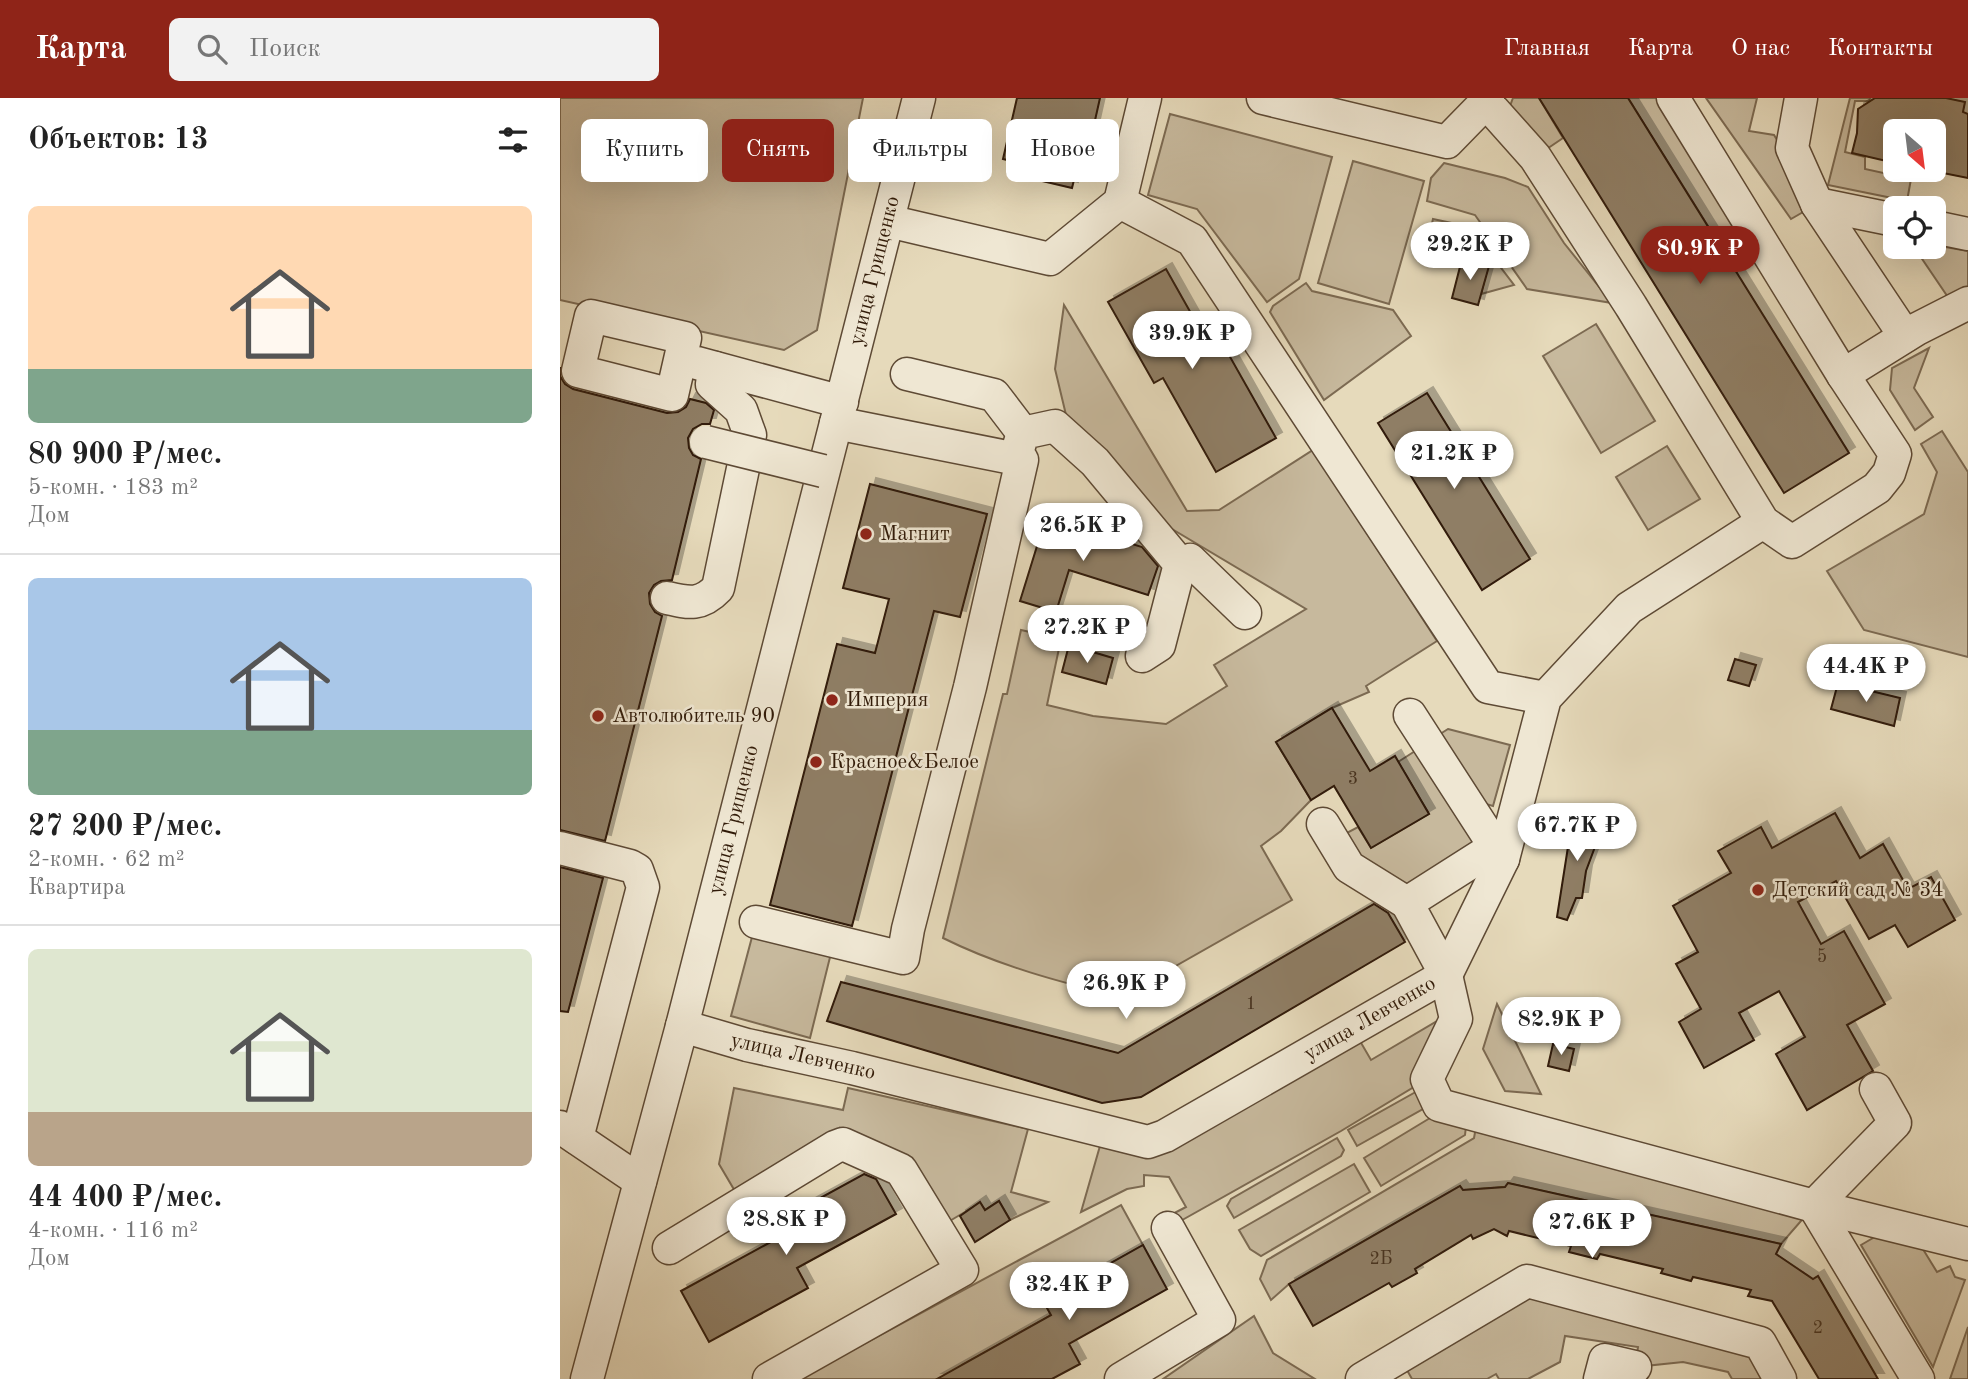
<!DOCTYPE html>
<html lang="ru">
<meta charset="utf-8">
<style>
body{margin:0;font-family:"Old Standard TT",serif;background:#f2f2f2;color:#222;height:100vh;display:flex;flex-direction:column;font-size:26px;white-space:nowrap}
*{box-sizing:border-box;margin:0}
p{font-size:23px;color:#767676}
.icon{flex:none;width:38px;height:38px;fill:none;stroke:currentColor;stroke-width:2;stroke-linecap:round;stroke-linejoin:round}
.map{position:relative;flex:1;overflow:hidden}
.details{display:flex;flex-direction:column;background:#fff;width:560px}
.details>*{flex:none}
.top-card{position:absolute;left:21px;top:21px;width:665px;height:63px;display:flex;gap:14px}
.needle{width:46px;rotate:152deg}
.controls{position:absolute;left:1323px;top:21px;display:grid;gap:14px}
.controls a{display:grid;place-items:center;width:63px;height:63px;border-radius:10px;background:#fff;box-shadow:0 7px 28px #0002;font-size:35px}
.price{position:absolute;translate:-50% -60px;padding:0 16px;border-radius:24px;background:#fff;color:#222;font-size:23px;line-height:46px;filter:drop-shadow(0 2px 4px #0008)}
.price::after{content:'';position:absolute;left:50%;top:42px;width:21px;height:16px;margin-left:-10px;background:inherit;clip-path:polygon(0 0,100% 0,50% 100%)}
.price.current{background:#8f2418;color:#fff}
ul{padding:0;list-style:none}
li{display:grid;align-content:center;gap:14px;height:371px;padding:0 28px}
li+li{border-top:2px solid #e0e0e0}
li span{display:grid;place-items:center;height:217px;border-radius:10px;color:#555}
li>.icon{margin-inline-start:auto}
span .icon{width:126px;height:126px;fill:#fffc;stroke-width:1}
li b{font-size:30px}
h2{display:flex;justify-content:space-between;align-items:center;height:84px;padding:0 28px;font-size:30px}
.chip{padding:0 24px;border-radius:10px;background:#fff;box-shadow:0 7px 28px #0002;font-size:24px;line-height:63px}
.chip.current{background:#8f2418;color:#fff}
header{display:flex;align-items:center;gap:42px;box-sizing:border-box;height:98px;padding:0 35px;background:#8f2418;color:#fff}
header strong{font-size:33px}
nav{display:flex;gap:38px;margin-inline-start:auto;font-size:24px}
.search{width:490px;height:63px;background:#f2f2f2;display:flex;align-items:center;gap:18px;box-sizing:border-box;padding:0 24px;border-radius:10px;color:#767676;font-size:26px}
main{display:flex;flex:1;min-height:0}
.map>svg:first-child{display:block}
.green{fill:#c7b99d;stroke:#7c6a52;stroke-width:2}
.building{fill:#8f7e65;stroke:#301a08;stroke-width:2;filter:url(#shadow)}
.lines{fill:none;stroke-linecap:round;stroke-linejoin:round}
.minor-casing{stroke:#5e4a35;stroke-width:35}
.minor{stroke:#efe7d3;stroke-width:32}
.minor-bridge-casing{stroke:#5e4a35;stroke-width:35;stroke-linecap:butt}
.minor-bridge{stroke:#efe7d3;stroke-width:32}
.poi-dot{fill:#8f2418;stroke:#efe7d3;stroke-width:2.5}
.labels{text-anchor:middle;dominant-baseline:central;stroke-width:5;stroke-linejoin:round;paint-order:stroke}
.number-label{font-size:18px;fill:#48331f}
.street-label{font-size:21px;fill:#301a08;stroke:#efe7d3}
.poi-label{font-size:21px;fill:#301a08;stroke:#efe7d3;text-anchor:start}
</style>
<header>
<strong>Карта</strong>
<div class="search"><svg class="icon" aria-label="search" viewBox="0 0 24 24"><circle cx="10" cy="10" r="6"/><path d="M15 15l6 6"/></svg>Поиск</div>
<nav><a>Главная</a><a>Карта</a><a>О нас</a><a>Контакты</a></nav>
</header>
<main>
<section class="details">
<h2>Объектов: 13<svg class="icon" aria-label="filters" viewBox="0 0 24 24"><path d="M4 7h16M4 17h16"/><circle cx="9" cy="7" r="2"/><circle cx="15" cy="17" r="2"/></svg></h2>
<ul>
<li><span style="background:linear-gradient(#ffd9b3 75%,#7fa58c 0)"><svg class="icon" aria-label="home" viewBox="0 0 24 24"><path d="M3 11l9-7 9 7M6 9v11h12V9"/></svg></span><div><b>80 900 ₽/мес.</b><p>5-комн. · 183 m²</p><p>Дом</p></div></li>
<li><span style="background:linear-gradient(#a9c7e8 70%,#7fa58c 0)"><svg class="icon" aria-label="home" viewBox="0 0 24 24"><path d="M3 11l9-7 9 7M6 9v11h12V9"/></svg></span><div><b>27 200 ₽/мес.</b><p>2-комн. · 62 m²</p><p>Квартира</p></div></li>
<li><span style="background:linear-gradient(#dfe7d0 75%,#b9a48a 0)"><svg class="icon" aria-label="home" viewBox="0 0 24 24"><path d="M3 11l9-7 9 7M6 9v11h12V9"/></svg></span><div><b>44 400 ₽/мес.</b><p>4-комн. · 116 m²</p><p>Дом</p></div></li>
</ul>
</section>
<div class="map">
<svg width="1408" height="1281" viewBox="0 0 1408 1281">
<defs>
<filter id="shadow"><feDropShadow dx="6" dy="-6" stdDeviation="0" flood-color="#0004"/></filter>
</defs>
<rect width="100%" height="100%" fill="#e6dabb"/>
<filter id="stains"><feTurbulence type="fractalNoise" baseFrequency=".00286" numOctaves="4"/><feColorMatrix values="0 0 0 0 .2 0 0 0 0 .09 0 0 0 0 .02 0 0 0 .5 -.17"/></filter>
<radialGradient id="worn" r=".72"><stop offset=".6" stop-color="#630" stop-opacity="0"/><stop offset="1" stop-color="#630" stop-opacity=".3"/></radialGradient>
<!-- green -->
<g class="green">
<path d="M0,0H303L257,232L224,252L0,202Z"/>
<path d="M953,0H979L1003,40L975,59L944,24Z"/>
<path d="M1068,0H1113L1194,131L1161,149Z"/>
<path d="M1146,0H1197L1189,33L1214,37L1257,106L1231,121Z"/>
<path d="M1290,0H1310L1309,3H1295L1285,54L1305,59V71L1351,81L1347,103L1268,87Z"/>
<path d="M610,16L772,59L739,181L707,204L637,111L588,97Z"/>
<path d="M793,63L864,83L829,206L758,185Z"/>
<path d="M884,65L945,80L968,89L1004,145L1052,205L967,191L915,117L867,103L871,80Z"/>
<path d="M873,121L910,129L954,187L921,196L928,168L866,152Z"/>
<path d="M1374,147L1408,153V205L1396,211L1354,149H1374Z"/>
<path d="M746,185L752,193L833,212L851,238L764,302L710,214L713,208Z"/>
<path d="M504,207L627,413L659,412L753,352L877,543L806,588L809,594L772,610L716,644L751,702L721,733L701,748L732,802L561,899C500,884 439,868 383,840L443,596H447L461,532L501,541L487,607L533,618L606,626L667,588L654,567L746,511L607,428L507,321L495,271Z"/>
<path d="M1036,226L1095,323L1041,355L983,258Z"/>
<path d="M1369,250L1354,290L1373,319L1355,332L1330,292L1332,270Z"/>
<path d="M1382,333L1408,374V559L1304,532L1267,473L1364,416L1377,374L1361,346Z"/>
<path d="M1107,348L1140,401L1088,432L1056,379Z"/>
<path d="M888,631L950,647L933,708L919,704L877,638Z"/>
<path d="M866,646L928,738L840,791L795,765L781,738L798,729L811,750L869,716L838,664Z"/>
<path d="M196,824L274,843L250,940L171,918Z"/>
<path d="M937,906L981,996L945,993L923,951Z"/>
<path d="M894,913L867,981L781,1033L608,1130L603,1121L626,1109L609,1079L584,1077V1088L567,1091L521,1114L544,1034L570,1041L793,931L811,962Z"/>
<path d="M174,990L283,1012L288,990L468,1031L451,1094L488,1104L450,1122L439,1103L425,1112L420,1105L388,1124L345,1060L280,1030L275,1049L182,1105L159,1066Z"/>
<path d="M861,991L870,1007L797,1048L788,1032Z"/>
<path d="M875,1017L906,1028L905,1037L821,1088L804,1060Z"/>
<path d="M916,1029L1254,1108L1221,1146L948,1085L945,1089L903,1092L900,1088L729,1186L711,1202L700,1181L707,1162L914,1040Z"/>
<path d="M777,1040L784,1052L781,1058L674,1120L667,1108L671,1101Z"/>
<path d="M794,1066L810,1094L701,1158L690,1151L679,1132Z"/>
<path d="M561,1107L583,1147L483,1203L491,1217L402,1267L409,1281H239Z"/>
<path d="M1325,1133L1361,1148L1377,1174L1390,1168L1395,1179L1405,1182L1373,1269L1301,1147Z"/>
<path d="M967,1183L1200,1245L1220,1281H1172L1168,1274L1123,1264L1075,1269L1078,1249L1005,1238L1000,1264L968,1281H939L936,1276L927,1281H852L839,1258Z"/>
<path d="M694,1218L713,1255L755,1281H603Z"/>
<path d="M1408,1229V1281H1390Z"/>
</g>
<!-- building -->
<g class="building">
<path d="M457,0H540L523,76L516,74L512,90L448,75L451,63L443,61Z"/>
<path d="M979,0H1068L1289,355L1224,395Z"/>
<path d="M1315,0H1386L1405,4L1403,14L1408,16V80L1368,72H1374V33H1335V65L1292,55L1297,35L1298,11Z"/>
<path d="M902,161L929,168L918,207L892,200Z"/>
<path d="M606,171L654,256L665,250L716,340L656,374L603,280L594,285L548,204Z"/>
<path d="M0,269V278L5,286L13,291L107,315L118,314L126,309L130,301L146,305L154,312L150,326H142L133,331L128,340L129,350L133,357L141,361L112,482L101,483L94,487L89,495L90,506L95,514L102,518L45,743L0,732Z"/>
<path d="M867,295L970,461L922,492L818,325Z"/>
<path d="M310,386L427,416L400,519L374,513L292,828L210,807L277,546L315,555L329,501L283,490Z"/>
<path d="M486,419L582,449L598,468L588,497L509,472L496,514L460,503Z"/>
<path d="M509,547L553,560L546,586L502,574Z"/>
<path d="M1175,561L1196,567L1189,588L1168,582Z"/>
<path d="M1278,585L1340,600L1334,628L1271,611Z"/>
<path d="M772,610L810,673L835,658L869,716L811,750L774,688L751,702L716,644Z"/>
<path d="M1275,715L1300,760L1323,746L1348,791L1371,779L1395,822L1348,849L1335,827L1309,841L1276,783L1238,804L1261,846L1284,833L1325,906L1287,927L1313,973L1247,1012L1216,956L1245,939L1219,893L1179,915L1194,942L1144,970L1119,924L1141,911L1116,866L1138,854L1113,808L1171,775L1158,753L1201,729L1212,750Z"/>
<path d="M1013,717L1033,720L1031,735L1039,738L1026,773L1022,800H1016L1007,822L997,819Z"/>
<path d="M0,769L43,780L8,914L0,913Z"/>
<path d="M814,806L828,815L845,844L581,999L542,1005L267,923L281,884L558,955Z"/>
<path d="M993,946L1014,951L1009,973L988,968Z"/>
<path d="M304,1076L316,1081L336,1116L237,1170L248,1190L149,1244L121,1193L218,1140L211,1127Z"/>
<path d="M948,1085L1221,1146L1216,1156L1253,1181L1258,1178L1318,1281H1259L1212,1203L1188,1198L1191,1192L1133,1179L1131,1183L1101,1175L1103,1171L1040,1156L1037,1161L1009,1154L1011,1148L949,1133L947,1138L934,1131L913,1141L911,1137L855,1171L857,1175L832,1189L829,1185L753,1228L729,1186L900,1088L903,1092L945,1089Z"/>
<path d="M439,1103L450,1122L415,1144L400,1118L420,1104L425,1112Z"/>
<path d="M583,1147L607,1191L509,1246L520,1266L492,1281H377L491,1217L483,1203Z"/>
</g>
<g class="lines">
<defs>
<g id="minor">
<path d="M703,0L887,44L926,4"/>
<path d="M928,0L926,4L975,59L1071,208L1203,424L1232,444L1317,390L1329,375L1335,356L1283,277L1113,0"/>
<path d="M1241,0L1232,50L1257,106L1345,238"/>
<path d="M560,104L632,142L928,589L985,600"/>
<path d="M1257,106L1335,122"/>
<path d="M328,123L490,161L560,104L585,0"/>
<path d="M1374,129L1408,136"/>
<path d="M31,218L125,240L112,297L18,273Z"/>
<path d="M137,265L282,304"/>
<path d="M347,276L434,297L463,335"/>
<path d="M1283,277L1357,231L1408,205"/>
<path d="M455,361L463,335L495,328L535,364L620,466L599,547L582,558"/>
<path d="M620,466L630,462L685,515"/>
<path d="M107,500C129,505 141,508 158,490L190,337L181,312L152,286L155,270"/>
<path d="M850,617L943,761"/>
<path d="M763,726L789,769L847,805"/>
<path d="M0,750L70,768L77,772L83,789L17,1040"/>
<path d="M196,824L343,860L348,831L410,589L462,362L276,325"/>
<path d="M886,877L943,761L985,600L1069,510L1203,424"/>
<path d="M886,877L847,805L935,749"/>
<path d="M122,928L187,947L292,970L588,1044L605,1038L886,877L896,921L867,981L879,1007L1254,1108L1408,1146"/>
<path d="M0,1029L80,1083"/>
<path d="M1254,1108L1358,1281"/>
<path d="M1254,1108L1335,1025L1316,991"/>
<path d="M109,1150L275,1049L283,1046L341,1072L402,1172L209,1281"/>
<path d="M27,1281L122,928L359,0"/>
<path d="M561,1281L659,1222L608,1130"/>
<path d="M802,1281L967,1183L1200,1245L1220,1281"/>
<path d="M1040,1281L1045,1262L1075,1269"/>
</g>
</defs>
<!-- minor casing -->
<use href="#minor" class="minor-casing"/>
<!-- minor -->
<use href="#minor" class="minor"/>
<defs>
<path id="minor-bridge" d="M146,344L263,373"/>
</defs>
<!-- minor-bridge casing -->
<use href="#minor-bridge" class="minor-bridge-casing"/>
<!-- minor-bridge -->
<use href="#minor-bridge" class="minor-bridge"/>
</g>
<!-- markers -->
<g class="poi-dot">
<circle cx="306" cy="436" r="7"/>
<circle cx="272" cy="602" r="7"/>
<circle cx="38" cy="618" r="7"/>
<circle cx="256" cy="664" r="7"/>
<circle cx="1198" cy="792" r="7"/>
</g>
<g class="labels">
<!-- number labels -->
<g class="number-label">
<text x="793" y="681">3</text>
<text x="1262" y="859">5</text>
<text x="691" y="906">1</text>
<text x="821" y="1161">2Б</text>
<text x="1258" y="1230">2</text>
</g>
<!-- street labels -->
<g class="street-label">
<text transform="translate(315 173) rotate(-76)">улица Грищенко</text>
<text transform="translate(174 722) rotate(-76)">улица Грищенко</text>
<text transform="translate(810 921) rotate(-30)">улица Левченко</text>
<text transform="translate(243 959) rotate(13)">улица Левченко</text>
</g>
<!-- poi labels -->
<g class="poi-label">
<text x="320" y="436">Магнит</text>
<text x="286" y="602">Империя</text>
<text x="52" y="618">Автолюбитель 90</text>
<text x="270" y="664">Красное&amp;Белое</text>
<text x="1212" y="792">Детский сад № 34</text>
</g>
</g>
<rect width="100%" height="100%" filter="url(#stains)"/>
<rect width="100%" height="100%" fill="url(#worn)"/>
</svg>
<div class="controls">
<a><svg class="needle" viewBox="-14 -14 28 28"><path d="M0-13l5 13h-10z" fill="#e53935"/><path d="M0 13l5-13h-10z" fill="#767676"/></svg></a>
<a><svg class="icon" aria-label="locate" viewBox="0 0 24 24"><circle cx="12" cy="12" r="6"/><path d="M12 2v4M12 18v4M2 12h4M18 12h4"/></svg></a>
</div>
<b class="price" style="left:910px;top:184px">29.2K ₽</b>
<b class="price current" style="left:1140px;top:188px">80.9K ₽</b>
<b class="price" style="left:632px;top:273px">39.9K ₽</b>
<b class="price" style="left:894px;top:393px">21.2K ₽</b>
<b class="price" style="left:523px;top:465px">26.5K ₽</b>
<b class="price" style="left:527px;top:567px">27.2K ₽</b>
<b class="price" style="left:1306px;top:606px">44.4K ₽</b>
<b class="price" style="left:1017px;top:765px">67.7K ₽</b>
<b class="price" style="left:566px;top:923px">26.9K ₽</b>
<b class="price" style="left:1001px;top:959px">82.9K ₽</b>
<b class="price" style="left:226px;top:1159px">28.8K ₽</b>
<b class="price" style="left:1032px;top:1162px">27.6K ₽</b>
<b class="price" style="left:509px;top:1224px">32.4K ₽</b>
<div class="top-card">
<a class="chip">Купить</a>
<a class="chip current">Снять</a>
<a class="chip">Фильтры</a>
<a class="chip">Новое</a>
</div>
</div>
</main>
